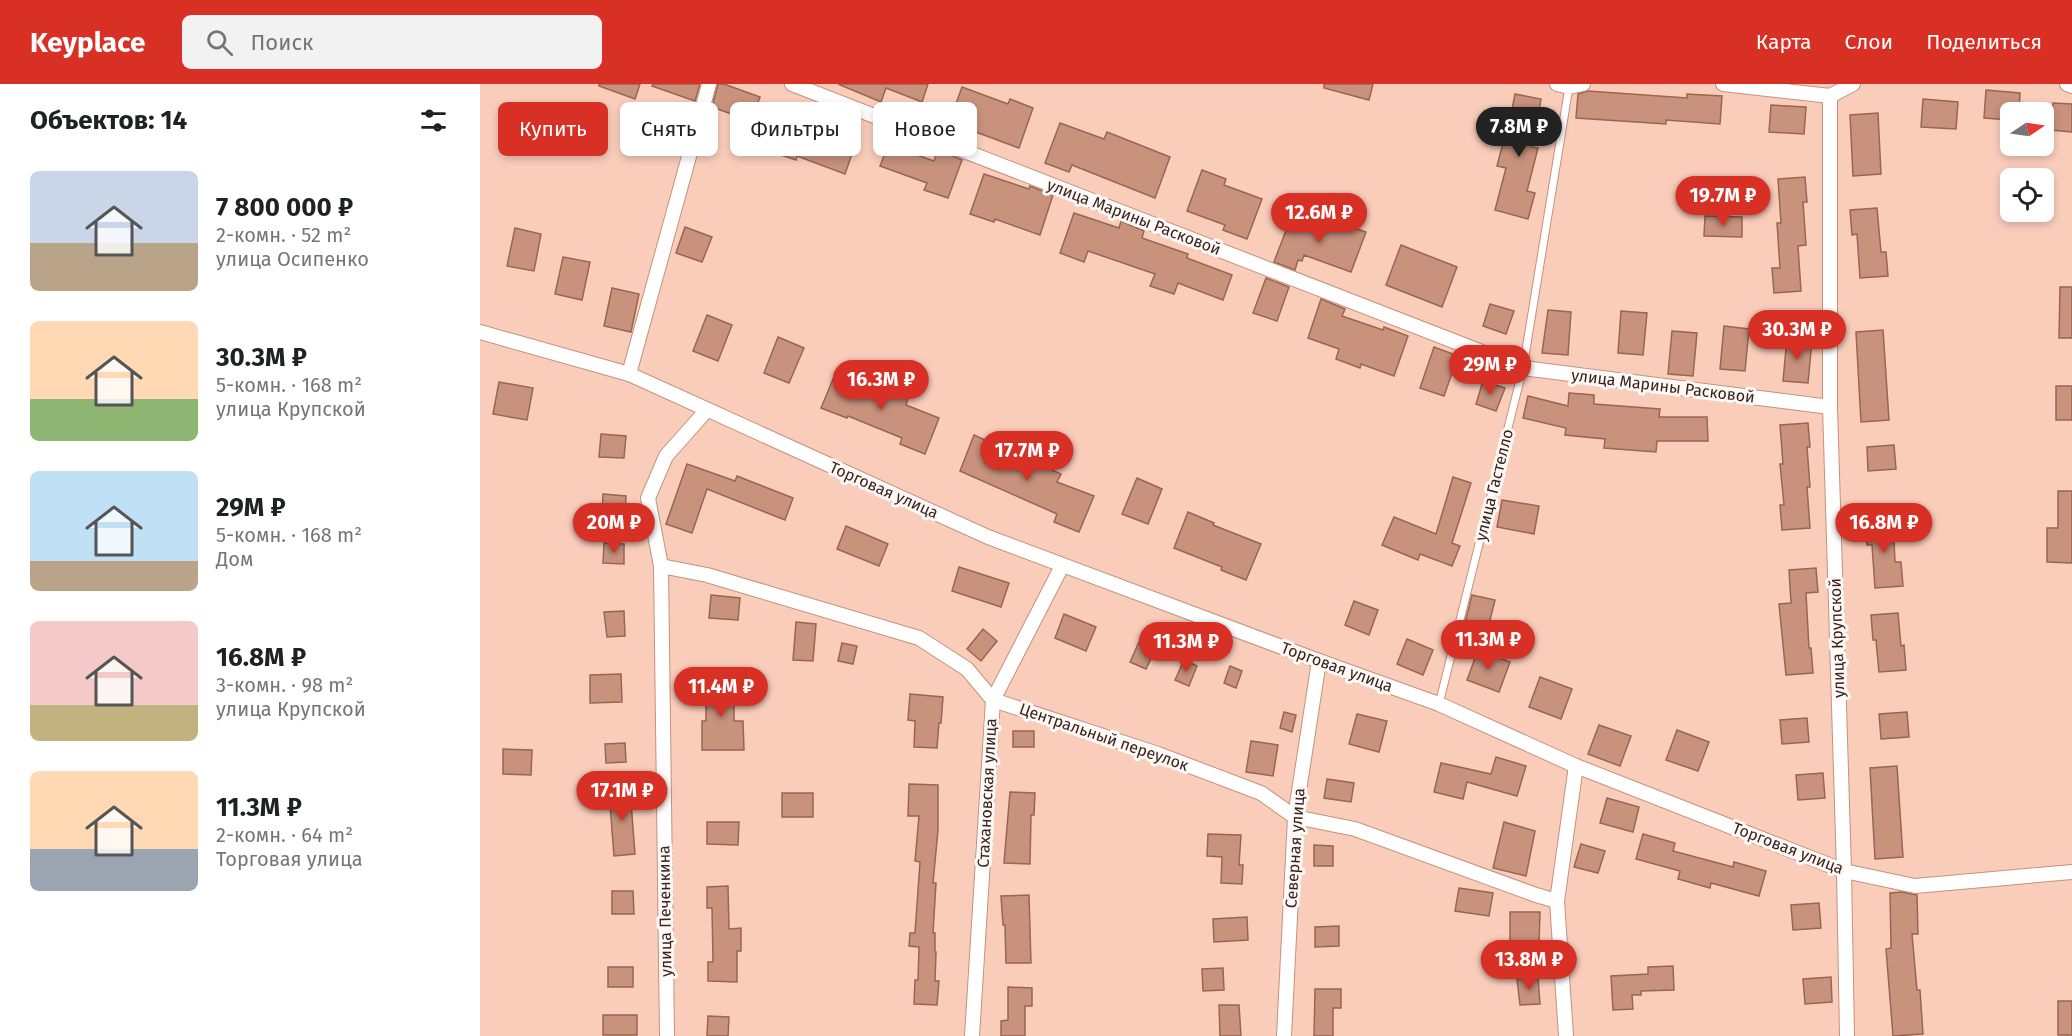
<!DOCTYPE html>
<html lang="ru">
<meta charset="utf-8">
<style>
body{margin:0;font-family:"Fira Sans",sans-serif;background:#f2f2f2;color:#202124;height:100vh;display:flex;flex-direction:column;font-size:22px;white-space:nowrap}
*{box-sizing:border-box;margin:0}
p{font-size:20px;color:#757577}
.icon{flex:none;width:33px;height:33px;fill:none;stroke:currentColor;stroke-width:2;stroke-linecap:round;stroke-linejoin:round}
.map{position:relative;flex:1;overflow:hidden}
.side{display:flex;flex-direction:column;background:#fff;width:480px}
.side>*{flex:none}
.top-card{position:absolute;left:18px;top:18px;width:570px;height:54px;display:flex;gap:12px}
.needle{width:39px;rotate:77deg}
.fabs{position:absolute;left:1520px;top:18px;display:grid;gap:12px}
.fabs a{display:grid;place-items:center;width:54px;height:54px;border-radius:9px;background:#fff;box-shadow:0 3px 9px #0003;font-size:30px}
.price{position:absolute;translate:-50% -51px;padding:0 14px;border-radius:21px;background:#d93025;color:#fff;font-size:20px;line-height:39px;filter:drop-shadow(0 2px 3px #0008)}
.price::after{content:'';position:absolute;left:50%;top:36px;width:18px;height:14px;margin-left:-9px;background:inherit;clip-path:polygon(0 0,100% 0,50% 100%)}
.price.selected{background:#222;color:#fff}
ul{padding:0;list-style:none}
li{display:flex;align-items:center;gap:18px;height:150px;padding:0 30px}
li span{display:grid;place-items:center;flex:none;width:168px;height:120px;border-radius:9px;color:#555}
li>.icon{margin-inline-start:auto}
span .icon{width:72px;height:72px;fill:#fffc;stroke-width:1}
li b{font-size:26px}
h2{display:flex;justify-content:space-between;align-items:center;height:72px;padding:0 30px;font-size:26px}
.tag{padding:0 21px;border-radius:9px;background:#fff;box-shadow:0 3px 9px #0003;font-size:21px;line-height:54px}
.tag.selected{background:#d93025;color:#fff}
header{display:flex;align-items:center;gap:36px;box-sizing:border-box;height:84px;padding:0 30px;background:#d93025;color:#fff}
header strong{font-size:28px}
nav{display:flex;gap:33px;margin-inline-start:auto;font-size:21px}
.search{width:420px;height:54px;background:#f2f2f2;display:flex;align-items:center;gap:15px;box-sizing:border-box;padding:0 21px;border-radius:9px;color:#757577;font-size:22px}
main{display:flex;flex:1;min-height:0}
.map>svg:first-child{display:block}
.building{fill:#c8927d;stroke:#986651;stroke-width:1.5}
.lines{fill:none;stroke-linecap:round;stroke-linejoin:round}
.lane-casing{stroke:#c6917c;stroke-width:9}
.street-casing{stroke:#c6917c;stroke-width:16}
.lane{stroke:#fff;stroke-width:7}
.street{stroke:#fff;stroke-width:14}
.labels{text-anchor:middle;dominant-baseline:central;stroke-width:6;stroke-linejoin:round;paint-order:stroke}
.street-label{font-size:16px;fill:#38231b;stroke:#fef8f6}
</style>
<header>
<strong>Keyplace</strong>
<div class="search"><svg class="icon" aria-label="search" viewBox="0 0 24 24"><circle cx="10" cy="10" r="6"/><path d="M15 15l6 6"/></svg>Поиск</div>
<nav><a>Карта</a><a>Слои</a><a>Поделиться</a></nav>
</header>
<main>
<section class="side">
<h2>Объектов: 14<svg class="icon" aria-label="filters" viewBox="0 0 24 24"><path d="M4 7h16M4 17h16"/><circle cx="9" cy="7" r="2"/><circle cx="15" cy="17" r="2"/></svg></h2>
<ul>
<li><span style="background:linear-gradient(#c9d6e8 60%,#b9a48a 0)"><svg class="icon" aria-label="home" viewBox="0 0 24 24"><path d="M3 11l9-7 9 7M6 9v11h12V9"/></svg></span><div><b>7 800 000 ₽</b><p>2-комн. · 52 m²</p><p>улица Осипенко</p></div></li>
<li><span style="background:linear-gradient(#ffd9b3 65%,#8fb573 0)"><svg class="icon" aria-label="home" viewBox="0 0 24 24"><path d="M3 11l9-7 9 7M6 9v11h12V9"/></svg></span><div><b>30.3M ₽</b><p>5-комн. · 168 m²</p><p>улица Крупской</p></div></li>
<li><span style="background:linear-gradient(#bfe0f5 75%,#b9a48a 0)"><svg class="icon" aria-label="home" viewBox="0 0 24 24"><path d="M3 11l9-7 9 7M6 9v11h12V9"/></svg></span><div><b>29M ₽</b><p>5-комн. · 168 m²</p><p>Дом</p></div></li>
<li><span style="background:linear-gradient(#f6c9c9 70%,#c2b280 0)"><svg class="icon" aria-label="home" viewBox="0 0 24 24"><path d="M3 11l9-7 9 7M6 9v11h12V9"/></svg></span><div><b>16.8M ₽</b><p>3-комн. · 98 m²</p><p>улица Крупской</p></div></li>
<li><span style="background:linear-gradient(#ffd9b3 65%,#9aa5b1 0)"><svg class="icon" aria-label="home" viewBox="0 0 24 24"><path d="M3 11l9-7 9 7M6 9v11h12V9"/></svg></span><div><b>11.3M ₽</b><p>2-комн. · 64 m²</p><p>Торговая улица</p></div></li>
</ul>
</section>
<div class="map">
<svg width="1592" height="952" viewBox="0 0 1592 952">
<rect width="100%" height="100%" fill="#facdbb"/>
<!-- building -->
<g class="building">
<path d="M119,0H160L155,15L119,2Z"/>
<path d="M173,0H220L215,17L172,2Z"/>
<path d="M238,0H244L280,13L271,37L232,23Z"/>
<path d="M358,0H448L442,18L406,4L401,18Z"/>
<path d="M844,0H893L889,16L844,4Z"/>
<path d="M482,3L528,20L530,15L553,24L539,64L493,47L487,58L465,50Z"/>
<path d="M1506,6L1540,9L1539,28H1530V36L1504,34Z"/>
<path d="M1108,7L1207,14V10L1242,12L1240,40L1186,36V40L1096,34L1098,10Z"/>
<path d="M1035,10L1061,15L1052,63L1058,64L1047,107L1055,109L1048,135L1015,126L1026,84L1017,82L1024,55L1026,56Z"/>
<path d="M1443,15L1478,18L1476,45L1441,43Z"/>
<path d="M1573,19L1592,20V48L1571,46Z"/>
<path d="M1291,21L1326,23L1324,50L1289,48Z"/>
<path d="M305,27L329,35L324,52L372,70L365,90L317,72L316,76L292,68Z"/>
<path d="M1398,29L1401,90L1373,92L1370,31Z"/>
<path d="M580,39L624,55L627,48L690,73L675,114L592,81L589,88L565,79Z"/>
<path d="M408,61L454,77L458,66L482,76L468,114L444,106L447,99L400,82Z"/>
<path d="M722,86L746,95L744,101L782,115L767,155L743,146L745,141L707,127Z"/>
<path d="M504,90L549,105L550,102L573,111L560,151L515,135L514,138L490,130Z"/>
<path d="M1325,93L1327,118H1323L1326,161L1318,162L1321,207L1294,209L1292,184H1300L1297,139H1301L1298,95Z"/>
<path d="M1397,124L1401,168H1406L1408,192L1380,194L1377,150L1372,151L1370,126Z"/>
<path d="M813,128L860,146L862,140L886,148L871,188L824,171L822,177L818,176L815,186L794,178Z"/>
<path d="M594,129L639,144L641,137L664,147L662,154L708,170L707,174L752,191L743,216L698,199L694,210L670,202L675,190L608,167L604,178L580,169Z"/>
<path d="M1225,132L1262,133V153L1224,152Z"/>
<path d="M205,143L232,153L222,178L196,169Z"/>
<path d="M35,144L61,150L54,187L27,182Z"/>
<path d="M921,161L977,183L962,223L906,201Z"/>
<path d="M83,173L110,178L102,216L75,210Z"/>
<path d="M786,194L809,203L797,237L773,229Z"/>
<path d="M1580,203H1592V254H1579Z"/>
<path d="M132,204L159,210L151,248L124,242Z"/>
<path d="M841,215L865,225L862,232L903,246L904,243L928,252L914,292L881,280L880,284L856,275L859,265L828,254Z"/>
<path d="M1010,220L1034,227L1026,250L1003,242Z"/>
<path d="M1068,226L1091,228L1088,271L1062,269Z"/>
<path d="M1141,227L1167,229L1163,271L1138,269Z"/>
<path d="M227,231L252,241L238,277L213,267Z"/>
<path d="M1244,242L1269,245L1265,287L1240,285Z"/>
<path d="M1403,246L1409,336L1381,338L1376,248Z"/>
<path d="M1192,247L1217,249L1213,292L1188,290Z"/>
<path d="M298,253L324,264L309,299L284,289Z"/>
<path d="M1307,254L1332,257L1328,299L1303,297Z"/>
<path d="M954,263L978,272L964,312L940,304Z"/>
<path d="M356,288L402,307L403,304L428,314L426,321L459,334L445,370L420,360L422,354L368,332L367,334L341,324Z"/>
<path d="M1003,297L1025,304L1016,327L996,320Z"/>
<path d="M19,298L53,304L47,336L13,330Z"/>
<rect x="1576" y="302" width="16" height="34"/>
<path d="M1089,309L1114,311V320L1180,325L1179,333H1227L1228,357H1177L1176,368L1124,364L1125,355L1085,351L1086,344L1043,334L1048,312L1088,322Z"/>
<path d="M1328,339L1330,363H1327L1330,403H1327L1330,444L1302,446L1300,421H1304L1300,380H1303L1300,341Z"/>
<path d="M121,350L146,352L144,374L119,373Z"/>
<path d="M494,351L581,390L577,398L614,412L599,448L574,438L577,430L480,387Z"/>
<path d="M1414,361L1416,385L1388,387L1387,363Z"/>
<path d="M207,380L255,397L257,392L313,414L305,436L227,405L212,449L186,440Z"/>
<path d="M973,393L991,399L972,459L980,462L972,482L940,470L938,476L902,461L914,433L956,450Z"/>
<path d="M657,394L682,405L668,440L642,430Z"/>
<path d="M1578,407H1592V479L1567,478V444H1578Z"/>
<path d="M123,410L146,412L145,433L122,431Z"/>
<path d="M1022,416L1059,422L1054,450L1017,443Z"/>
<path d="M708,428L734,439L733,441L781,460L766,496L741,486L742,483L694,464Z"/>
<path d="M1413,435L1415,478H1421L1423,502L1395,504L1392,461H1387L1385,437Z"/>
<path d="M366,442L408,460L399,482L357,465Z"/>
<path d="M124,459L144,460V480L123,479Z"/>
<path d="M479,483L529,499L521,523L472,507Z"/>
<path d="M1336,484L1338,508L1326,509L1329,564H1331L1333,589L1306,591L1299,520L1311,519L1309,486Z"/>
<path d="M231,511L260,514L258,536L229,534Z"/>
<path d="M992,511L1015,516L1008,544L985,539Z"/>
<path d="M874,517L898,526L889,551L865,541Z"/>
<path d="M144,527L145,552L127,553L124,528Z"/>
<path d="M1418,529L1421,562L1424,561L1426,586L1399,588L1396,556H1393L1391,531Z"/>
<path d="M584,530L616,543L606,567L575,554Z"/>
<path d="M316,538L336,540L333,577L313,576Z"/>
<path d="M503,545L517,557L501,577L487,565Z"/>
<path d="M927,555L953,566L943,591L917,580Z"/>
<path d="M659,558L675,566L666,585L650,578Z"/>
<path d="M362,559L377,562L373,580L358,577Z"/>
<path d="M998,566L1030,578L1019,608L987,596Z"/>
<path d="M704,576L717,582L709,602L695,596Z"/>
<path d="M750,582L762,587L756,604L744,599Z"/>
<path d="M141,590L142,618L110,619V591Z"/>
<path d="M1060,593L1092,605L1081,635L1049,623Z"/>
<path d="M226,596H254V637H263L264,666H222V637H226Z"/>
<path d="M430,610L463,613L461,639H459L457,664L434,663L435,637L428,636Z"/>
<path d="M804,628L816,631L812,648L800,644Z"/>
<path d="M1427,628L1429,653L1401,655L1399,630Z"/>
<path d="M877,630L907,637L899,668L869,660Z"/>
<path d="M1327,634L1329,658L1302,660L1300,636Z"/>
<path d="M1119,641L1151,652L1140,682L1108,670Z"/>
<path d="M1197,646L1229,658L1218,687L1186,676Z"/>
<rect x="533" y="647" width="21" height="16"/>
<path d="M771,657L798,661L793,692L766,688Z"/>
<path d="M145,659L146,678L126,679L125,660Z"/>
<path d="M23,665L52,666L51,691L23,690Z"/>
<path d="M1016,673L1046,682L1037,712L987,698L983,715L954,708L961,679L1011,690Z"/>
<path d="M1417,682L1423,773L1395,775L1390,684Z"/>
<path d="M1343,689L1345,714L1318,716L1316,691Z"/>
<path d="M847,695L874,699L871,718L844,714Z"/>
<path d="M429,700L458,701V746L453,799H456L453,849H455V868H456L455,897H459L457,921L434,920L435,896H438L439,863L429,862L430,849H435L440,778L435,777L439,732H428Z"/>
<path d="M150,705L155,770L134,772L129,707Z"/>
<path d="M530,708L555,709L554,731H551L550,780L524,779Z"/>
<rect x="302" y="709" width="31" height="24"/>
<path d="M1127,714L1159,723L1153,748L1120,739Z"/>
<path d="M227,738H259L258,761L227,760Z"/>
<path d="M1024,738L1055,747L1046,792L1013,784Z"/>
<path d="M728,750L761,751L759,781H763L762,800L741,799L742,773L727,772Z"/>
<path d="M1163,750L1195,759L1193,767L1253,783L1254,778L1286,787L1279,812L1231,799L1230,804L1198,795L1200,787L1156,775Z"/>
<path d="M1101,760L1125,767L1118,789L1094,783Z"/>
<path d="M834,761L853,762V782H834Z"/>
<path d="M248,802L249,845L261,844V867H257V898L228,897V878H233L232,824H227V803Z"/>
<path d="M979,804L1013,809L1009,832L975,827Z"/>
<path d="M132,807H153L154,830H132Z"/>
<path d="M1422,808L1437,811L1438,850H1432L1437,906H1440L1443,950L1413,952L1406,865L1411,864L1410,809Z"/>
<path d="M549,811L551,879H526L525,841H523L521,812Z"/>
<path d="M1339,819L1341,844L1313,846L1311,821Z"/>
<path d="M1030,828H1060L1059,860H1030Z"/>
<path d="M767,833L768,856L734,858L733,835Z"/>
<path d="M859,842V862L835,863V843Z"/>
<path d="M1193,882L1194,906L1161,907V911H1152L1153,925L1133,926L1131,892L1168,890V883Z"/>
<rect x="128" y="883" width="25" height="20"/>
<path d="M743,884L744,906L723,907L722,885Z"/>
<path d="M1058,893L1060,920L1040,921L1037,895Z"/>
<path d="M1351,893L1352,918L1325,920L1323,895Z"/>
<path d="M528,903L552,904V922H545V952H521V937L528,936Z"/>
<path d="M835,905H861V924H853V952H834Z"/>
<rect x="1578" y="917" width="14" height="34"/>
<path d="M739,921H759L761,952H740Z"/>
<rect x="123" y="931" width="34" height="20"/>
<path d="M228,932L249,933L248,952H227Z"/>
</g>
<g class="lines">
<defs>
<path id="lane" d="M959,620L1043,284L1089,3"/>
<g id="street">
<path d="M312,0L1043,284L1350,323"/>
<path d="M1077,0L1089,3L1103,0"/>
<path d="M1243,0L1350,12L1373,0"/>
<path d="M1587,0L1592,2"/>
<path d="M1350,12V323L1364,787L1367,952"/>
<path d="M0,248L149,290L508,453L839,577L959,620L1096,682L1364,787L1435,802L1592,788"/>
<path d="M149,290L229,0"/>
<path d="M181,482L227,491L439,554L487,585L513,616L678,670L781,709L815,733L875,745L1056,811L1077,817"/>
<path d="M187,952L181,482L168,414L186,372L226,327"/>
<path d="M492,952L513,616L582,482"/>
<path d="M804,952L815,733L839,577"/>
<path d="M1086,952L1077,817L1096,682"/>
</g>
</defs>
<!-- lane casing -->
<use href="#lane" class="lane-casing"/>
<!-- street casing -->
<use href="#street" class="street-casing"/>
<!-- lane -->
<use href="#lane" class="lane"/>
<!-- street -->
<use href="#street" class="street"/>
</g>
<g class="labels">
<!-- street labels -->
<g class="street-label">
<text transform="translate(654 133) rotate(21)">улица Марины Расковой</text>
<text transform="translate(1183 302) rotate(7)">улица Марины Расковой</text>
<text transform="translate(1014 401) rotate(-76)">улица Гастелло</text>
<text transform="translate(404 406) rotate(24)">Торговая улица</text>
<text transform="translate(1357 554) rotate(-92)">улица Крупской</text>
<text transform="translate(857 583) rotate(20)">Торговая улица</text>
<text transform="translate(624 653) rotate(19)">Центральный переулок</text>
<text transform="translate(507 709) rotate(-87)">Стахановская улица</text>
<text transform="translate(815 764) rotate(-86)">Северная улица</text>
<text transform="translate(1308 764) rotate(21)">Торговая улица</text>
<text transform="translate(185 827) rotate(-91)">улица Печенкина</text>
</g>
</g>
</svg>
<div class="fabs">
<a><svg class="needle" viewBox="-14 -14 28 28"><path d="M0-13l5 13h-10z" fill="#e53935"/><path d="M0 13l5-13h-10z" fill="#757577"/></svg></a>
<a><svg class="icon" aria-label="locate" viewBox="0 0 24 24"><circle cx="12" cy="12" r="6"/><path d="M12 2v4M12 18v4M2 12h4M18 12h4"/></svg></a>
</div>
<b class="price selected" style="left:1039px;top:74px">7.8M ₽</b>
<b class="price" style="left:1243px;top:143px">19.7M ₽</b>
<b class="price" style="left:839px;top:160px">12.6M ₽</b>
<b class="price" style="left:1317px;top:277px">30.3M ₽</b>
<b class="price" style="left:1010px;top:312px">29M ₽</b>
<b class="price" style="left:401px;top:327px">16.3M ₽</b>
<b class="price" style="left:547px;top:398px">17.7M ₽</b>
<b class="price" style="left:134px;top:470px">20M ₽</b>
<b class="price" style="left:1404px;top:470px">16.8M ₽</b>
<b class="price" style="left:1008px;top:587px">11.3M ₽</b>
<b class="price" style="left:706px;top:589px">11.3M ₽</b>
<b class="price" style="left:241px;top:634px">11.4M ₽</b>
<b class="price" style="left:142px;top:738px">17.1M ₽</b>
<b class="price" style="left:1049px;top:907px">13.8M ₽</b>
<div class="top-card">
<a class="tag selected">Купить</a>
<a class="tag">Снять</a>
<a class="tag">Фильтры</a>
<a class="tag">Новое</a>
</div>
</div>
</main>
